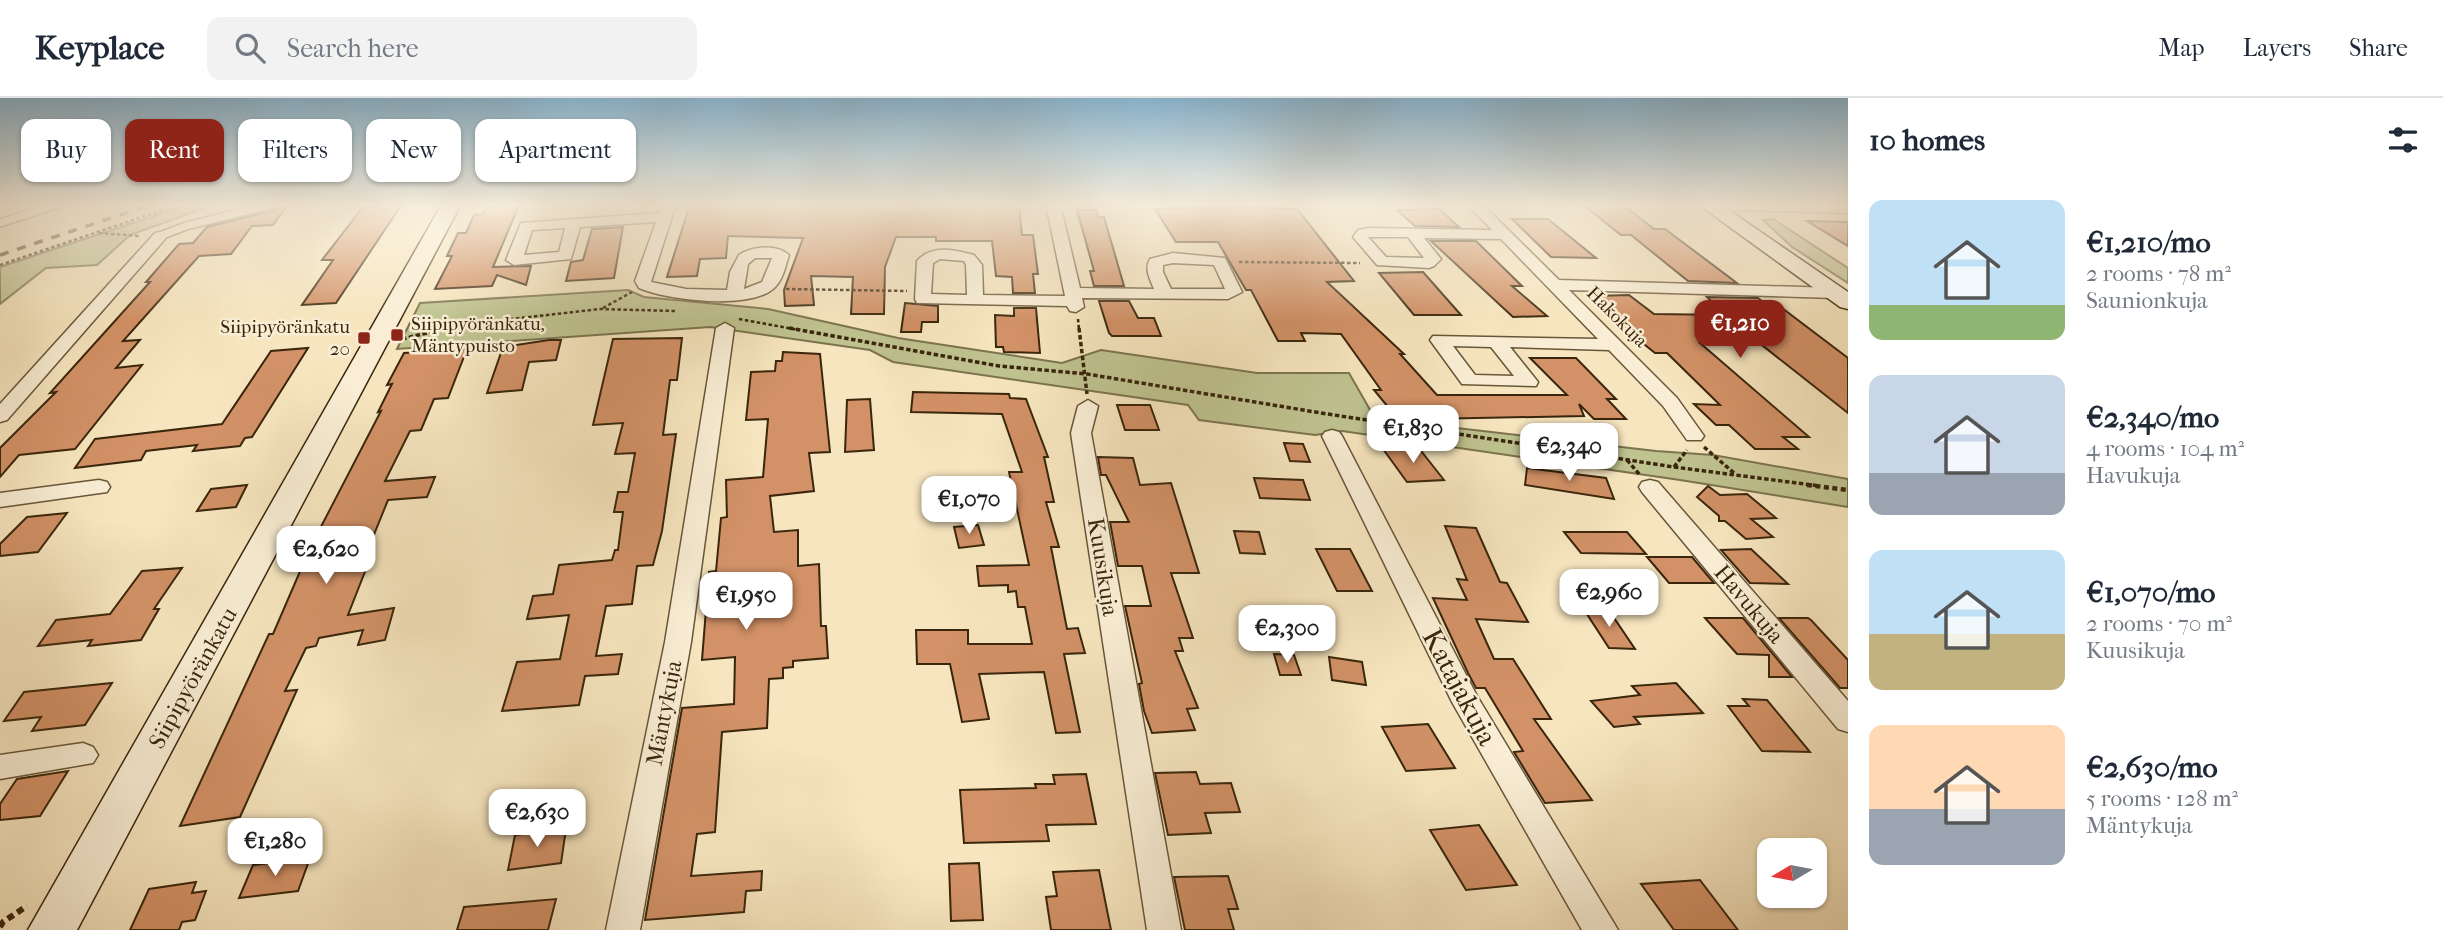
<!DOCTYPE html>
<meta charset="utf-8">
<style>
body{margin:0;font-family:"IM FELL French Canon",serif;background:#f2f2f3;color:#1f2937;height:100vh;display:flex;flex-direction:column;font-size:26px;white-space:nowrap}
*{box-sizing:border-box;margin:0}
p{font-size:23px;color:#747a83}
.icon{flex:none;width:38px;height:38px;fill:none;stroke:currentColor;stroke-width:2;stroke-linecap:round;stroke-linejoin:round}
.map{position:relative;flex:1;overflow:hidden}
.drawer{display:flex;flex-direction:column;background:#fff;width:595px}
.drawer>*{flex:none}
.hud{position:absolute;left:21px;top:21px;width:665px;height:63px;display:flex;gap:14px}
.needle{width:46px;rotate:260deg}
.buttons{position:absolute;left:1757px;top:740px;display:grid;gap:14px}
.buttons a{display:grid;place-items:center;width:70px;height:70px;border-radius:14px;background:#fff;box-shadow:0 2px 5px #0004;font-size:35px}
.price{position:absolute;translate:-50% -60px;padding:0 16px;border-radius:14px;background:#fff;color:#222;font-size:23px;line-height:46px;filter:drop-shadow(0 2px 4px #0008)}
.price::after{content:'';position:absolute;left:50%;top:42px;width:21px;height:16px;margin-left:-10px;background:inherit;clip-path:polygon(0 0,100% 0,50% 100%)}
.price.active{background:#8f2418;color:#fff}
ul{padding:0;list-style:none}
li{display:flex;align-items:center;gap:21px;height:175px;padding:0 21px}
li span{display:grid;place-items:center;flex:none;width:196px;height:140px;border-radius:14px;color:#555}
li>.icon{margin-inline-start:auto}
span .icon{width:84px;height:84px;fill:#fffc;stroke-width:1}
li b{font-size:30px}
h2{display:flex;justify-content:space-between;align-items:center;height:84px;padding:0 21px;font-size:30px}
.tag{padding:0 24px;border-radius:14px;background:#fff;box-shadow:0 2px 5px #0004;font-size:24px;line-height:63px}
.tag.active{background:#8f2418;color:#fff}
header{display:flex;align-items:center;gap:42px;box-sizing:border-box;height:98px;padding:0 35px;background:#fff;border-bottom:2px solid #e0e1e3}
header strong{font-size:33px}
nav{display:flex;gap:38px;margin-inline-start:auto;font-size:24px}
.search{width:490px;height:63px;background:#f2f2f3;display:flex;align-items:center;gap:18px;box-sizing:border-box;padding:0 24px;border-radius:14px;color:#747a83;font-size:26px}
main{display:flex;flex:1;min-height:0}
.map>svg:first-child{display:block}
.green{fill:#bfc390;stroke:#7c744e;stroke-width:2}
.building{fill:#d29166;stroke:#3a260c;stroke-width:2}
.lines{fill:none;stroke-linecap:round;stroke-linejoin:round}
.lane-casing{stroke:#695638;stroke-width:10}
.street-casing{stroke:#695638;stroke-width:3}
.secondary-casing{stroke:#3a260c;stroke-width:3}
.path-far3{stroke:#3a260c;stroke-width:2.5;stroke-dasharray:3.5 2.5;stroke-linecap:butt}
.path-far2{stroke:#3a260c;stroke-width:3.5;stroke-dasharray:4.5 2.5;stroke-linecap:butt}
.path-far1{stroke:#3a260c;stroke-width:4.5;stroke-dasharray:5 3.5;stroke-linecap:butt}
.path{stroke:#3a260c;stroke-width:6;stroke-dasharray:7 4.5;stroke-linecap:butt}
.lane{stroke:#f9eed5;stroke-width:7}
.street{fill:#f9eed5;fill-rule:evenodd}
.secondary{fill:#f9eed5;fill-rule:evenodd}
.rail{stroke:#3a260c;stroke-width:3.5;stroke-dasharray:9 9;stroke-linecap:butt}
.poi-dot{fill:#8f2418;stroke:#f9eed5;stroke-width:2.5}
.labels{text-anchor:middle;dominant-baseline:central;stroke-width:5;stroke-linejoin:round;paint-order:stroke}
.far-street-label{font-size:19px;fill:#3a260c;stroke:#f9eed5}
.far-poi-label{font-size:19px;fill:#3a260c;stroke:#f9eed5;text-anchor:start}
.street-label{font-size:23px;fill:#3a260c;stroke:#f9eed5}
.near-street-label{font-size:28px;fill:#3a260c;stroke:#f9eed5}
</style>
<header>
<strong>Keyplace</strong>
<div class="search"><svg class="icon" aria-label="search" viewBox="0 0 24 24"><circle cx="10" cy="10" r="6"/><path d="M15 15l6 6"/></svg>Search here</div>
<nav><a>Map</a><a>Layers</a><a>Share</a></nav>
</header>
<main>
<div class="map">
<svg width="1848" height="832" viewBox="0 0 1848 832">
<rect width="100%" height="100%" fill="#f6e5be"/>
<filter id="stains"><feTurbulence type="fractalNoise" baseFrequency=".00286" numOctaves="4"/><feColorMatrix values="0 0 0 0 .2 0 0 0 0 .09 0 0 0 0 .02 0 0 0 .5 -.17"/></filter>
<radialGradient id="worn" r=".72"><stop offset=".6" stop-color="#630" stop-opacity="0"/><stop offset="1" stop-color="#630" stop-opacity=".3"/></radialGradient>
<!-- green -->
<g class="green">
<path d="M215,106L130,137L97,167L46,170L0,206V169L187,107Z"/>
<path d="M1773,121L1848,170V185L1792,149L1763,122Z"/>
<path d="M628,192L644,199L768,211L898,240L1062,265L1101,252L1257,275H1349L1373,317L1448,329L1656,353L1713,357L1848,381V409L1680,382L1342,333L1315,337L1199,322L1188,307L893,264L870,252L710,229L397,251L420,205Z"/>
</g>
<!-- building -->
<g class="building">
<path d="M280,106H288L273,127L252,128L231,156L199,158L123,243L140,242L116,270L142,267L75,351L19,357L0,379V350L56,294L50,295L150,184H146L179,146L193,145L207,129L275,112Z"/>
<path d="M402,106L336,205L302,207L333,162H322L363,109Z"/>
<path d="M690,106L1019,107L1022,137H1033L1038,176H1033L1035,195H1013L1012,179L996,178L992,143H936V139H896L885,169L884,216H851L853,179L811,178L814,207L785,208L784,192L803,140L728,138L726,160L700,161L697,178L667,179Z"/>
<path d="M1582,106H1622L1654,131H1665L1737,185L1688,183L1631,137H1621Z"/>
<path d="M519,107L493,169L531,168L526,187L497,177L492,188L435,191L452,158H447L458,135H466L474,117L483,116L486,109Z"/>
<path d="M1228,109L1297,111L1354,183L1327,184L1404,256H1400L1437,297H1567L1530,260H1576L1616,301H1607L1626,321H1594L1579,306L1584,318L1428,321L1418,308L1388,309L1374,292H1381L1341,236L1301,235L1305,243H1278L1251,192H1246L1218,144H1176L1155,111Z"/>
<path d="M1439,111L1459,129L1415,128L1397,112Z"/>
<path d="M1077,112H1097L1098,119H1104L1124,188H1094L1090,173H1094Z"/>
<path d="M1512,121H1548L1596,160L1551,159Z"/>
<path d="M1807,123L1848,124V148Z"/>
<path d="M623,129L614,180L566,183L571,164L583,162L592,131Z"/>
<path d="M1431,143H1476L1522,188H1512L1547,218L1513,219Z"/>
<path d="M1423,174L1461,217H1414L1379,175Z"/>
<path d="M1629,197L1654,216L1726,217L1707,199L1758,200L1763,204H1774L1848,260V315L1758,244L1700,245L1809,339H1783L1798,351H1755L1729,327H1716L1694,306L1720,307L1667,255H1655L1608,217H1620L1595,198Z"/>
<path d="M1099,203H1129L1138,220H1154L1161,238H1112L1109,235Z"/>
<path d="M905,205L938,208V224H922L921,234H901Z"/>
<path d="M1014,210H1036L1040,255L1004,254L1003,249H996L995,217L1014,218Z"/>
<path d="M682,240L677,282H670L663,337L676,336L662,433L653,467L637,468L632,506L606,508L596,558L622,556L618,576L585,578L579,607L502,613L517,564L560,561L569,517L527,521L533,498L553,496L559,467L612,462L615,452H618L623,414H614L618,394H628L635,355L615,356L623,325L593,327L613,241Z"/>
<path d="M549,242H561L556,262L529,264L522,292L487,295L503,249Z"/>
<path d="M308,250L252,339L245,340L240,348L193,353L197,347L146,353L141,362L75,370L95,341L222,326L271,253Z"/>
<path d="M467,251L448,300L434,301L421,332L410,333L385,383L435,379L427,399L388,402L360,471H366L348,517L394,510L385,542L358,547L363,532L319,540L316,548L306,550L285,593L297,592L240,719L180,728L269,536H273L311,448L381,313L378,314L392,286L387,287L404,255Z"/>
<path d="M783,254L820,256L830,354L809,355L814,393L770,398L774,434L798,432V468L819,466L821,528H826L828,560L793,563V569L783,570V580L769,581L767,630L722,634L715,734L697,736L691,778L762,773L761,792L746,793L744,814L645,822L682,610L734,606L735,559L702,562L709,474L716,473L721,420L727,419L726,382L763,379L768,321L746,322L751,274L775,273L776,263H782Z"/>
<path d="M913,294L1009,296L1010,300L1026,301L1048,359H1044L1054,404H1046L1059,449H1051L1067,531L1078,530L1085,555L1064,556L1080,634L1056,635L1044,574L979,576L989,621L962,624L950,566H917L916,532H968V546H1032L1025,509H1018L1016,493L1008,494V487L979,488L977,468L1029,467L1009,374H1022L1002,316L911,314Z"/>
<path d="M870,301L874,352L845,354L847,302Z"/>
<path d="M1117,307H1150L1159,332H1125Z"/>
<path d="M1284,345L1303,346L1310,364L1290,363Z"/>
<path d="M1418,349L1444,382L1407,384L1383,351Z"/>
<path d="M1098,359L1133,360L1140,387L1171,385L1199,475H1171L1193,540H1179L1183,553H1175L1198,610L1187,611L1195,632L1152,635L1144,613L1139,586L1142,585L1125,508H1151L1142,468H1118L1110,424H1129L1106,377H1101Z"/>
<path d="M1527,370L1606,380L1614,401L1525,387Z"/>
<path d="M1254,380L1303,382L1310,402L1260,400Z"/>
<path d="M247,387L236,409L197,413L211,391Z"/>
<path d="M1708,388L1720,397L1747,396L1776,420L1751,421L1773,439L1746,441L1725,423H1719V418L1697,399Z"/>
<path d="M67,415L38,454L0,458V446L27,419Z"/>
<path d="M978,427L984,447L959,450L954,429Z"/>
<path d="M1445,428L1476,430L1500,484L1507,485L1528,524L1476,521L1494,561H1513L1551,621H1534L1592,702L1545,705L1514,654L1523,653L1485,590H1476L1468,575L1433,500L1467,502L1457,481L1467,482Z"/>
<path d="M1234,433L1259,434L1265,456L1240,455Z"/>
<path d="M1564,434H1627L1646,456L1581,455Z"/>
<path d="M1316,451H1350L1372,493H1337Z"/>
<path d="M1751,451L1788,486L1750,485L1721,452Z"/>
<path d="M1647,459H1692L1714,485H1669Z"/>
<path d="M182,470L154,511H159L141,542L88,548L92,542L38,548L56,522L110,516L142,473Z"/>
<path d="M1583,510L1608,511L1635,551L1609,550Z"/>
<path d="M1705,520H1743L1792,579H1769V557L1737,556Z"/>
<path d="M1779,520H1808L1811,522L1848,562V590H1840Z"/>
<path d="M1274,556L1294,557L1301,577H1280Z"/>
<path d="M1329,559L1362,564L1366,587L1332,582Z"/>
<path d="M112,585L85,627L32,633L41,619L4,623L24,594Z"/>
<path d="M1676,585L1703,615L1634,619L1640,626L1614,629L1591,603L1640,597L1632,588Z"/>
<path d="M1743,601L1767,602L1810,654L1762,653L1728,608H1749Z"/>
<path d="M1428,626L1455,670L1406,673L1382,629Z"/>
<path d="M68,673L40,718L0,722V706L17,681Z"/>
<path d="M1196,674L1200,686L1231,685L1240,714L1205,715L1211,735L1168,737L1155,675Z"/>
<path d="M1086,676L1096,726L1046,727L1049,743L964,745L960,692L1036,690L1035,686H1055L1053,677Z"/>
<path d="M1479,727L1517,787L1466,792L1430,732Z"/>
<path d="M566,731L561,765L508,772L515,737Z"/>
<path d="M310,760L298,793L239,800L253,767Z"/>
<path d="M979,765L983,822L951,823L949,766Z"/>
<path d="M1099,772L1111,832H1051L1046,799L1057,798L1053,774Z"/>
<path d="M1228,778L1238,811H1228L1234,832H1185L1174,779Z"/>
<path d="M1700,782L1738,832H1674L1641,786Z"/>
<path d="M196,784L192,795L206,793L195,822L182,824L179,832H130L149,791Z"/>
<path d="M556,801L548,832H457L464,809Z"/>
</g>
<g class="lines">
<defs>
<g id="lane">
<path d="M0,125L59,106"/>
<path d="M160,138L186,128L274,106"/>
</g>
<g id="street">
<path d="M662,106H676L651,184L686,191L727,192L730,174L739,157C752,148 777,146 789,157C785,169 783,183 773,191C748,212 667,202 639,190L635,183L656,124L580,129L571,161L514,167L506,162L521,125L659,115ZM565,130L559,154L524,157L532,132ZM755,160H772L762,184L744,191L748,166Z"/>
<path d="M1046,106H1060L1080,190L1154,191C1150,181 1144,171 1150,161L1173,155L1225,160L1242,194L1228,201L1082,200L1084,209L1076,214L1070,213L1067,208L917,205L915,201L917,163C932,146 955,152 974,157L982,167L983,197L1065,198ZM940,161L964,163L966,167L967,197L931,196L933,165ZM1173,165L1214,167L1225,191H1171L1163,174V167Z"/>
<path d="M1467,106H1482L1559,182L1834,190L1842,195L1834,200L1569,192L1677,300L1704,338L1701,342H1687L1663,308L1609,252L1510,249L1538,284L1536,288L1462,286L1430,242L1433,238L1598,241L1501,141L1424,140L1441,161L1434,168L1429,170L1377,167L1353,139L1358,132L1369,130L1492,132ZM1368,139H1408L1424,160L1386,159ZM1453,248L1491,249L1514,278L1475,277Z"/>
<path d="M1701,107H1848V115L1708,111Z"/>
<path d="M160,134L165,135L167,138L165,141L7,322L0,324V306L155,135Z"/>
<path d="M725,225L734,230L691,544L640,832H606L665,544L716,230Z"/>
<path d="M1088,302L1098,308L1091,335L1181,832H1147L1071,335L1078,308Z"/>
<path d="M1332,332L1339,334L1342,338L1477,598L1618,832H1582L1452,604L1322,338L1325,334Z"/>
<path d="M99,382L107,384L110,389L107,394L0,409V395Z"/>
<path d="M1650,382L1658,384L1848,603V634L1838,631L1642,394L1639,389L1642,384Z"/>
<path d="M83,645L93,649L98,657L93,665L0,681V657Z"/>
</g>
<g id="secondary">
<path d="M442,106H461L77,832H28Z"/>
<path d="M1698,106H1720L1848,194V211L1840,209Z"/>
</g>
</defs>
<!-- lane casing -->
<use href="#lane" class="lane-casing"/>
<!-- street casing -->
<use href="#street" class="street-casing"/>
<!-- secondary casing -->
<use href="#secondary" class="secondary-casing"/>
<!-- path-far3 -->
<g class="path-far3">
<path d="M99,135L139,138"/>
<path d="M1239,164L1360,165"/>
<path d="M0,167L180,106"/>
<path d="M786,191L907,193"/>
<path d="M603,210L632,194"/>
<path d="M739,221L799,232"/>
<path d="M1078,221L1079,232"/>
<path d="M439,232L459,227L600,211L675,213"/>
</g>
<!-- path-far2 -->
<g class="path-far2">
<path d="M789,230L999,268L1087,276L1321,315L1674,369L1820,388"/>
<path d="M1079,230L1087,296"/>
<path d="M402,241L447,230"/>
<path d="M1704,349L1734,375"/>
<path d="M1627,362L1640,377"/>
<path d="M1674,369L1687,352"/>
</g>
<!-- path-far1 -->
<path class="path-far1" d="M1807,387L1848,392"/>
<!-- path -->
<path class="path" d="M0,829L3,824L27,808"/>
<!-- lane -->
<use href="#lane" class="lane"/>
<!-- street -->
<use href="#street" class="street"/>
<!-- secondary -->
<use href="#secondary" class="secondary"/>
<!-- rail -->
<path class="rail" d="M0,157L153,106"/>
</g>
<!-- sky -->
<linearGradient id="sky" x2="0" y2="1"><stop stop-color="#8ab8d5"/><stop offset="0.48" stop-color="#fbf3e2"/><stop offset="1" stop-color="#fbf3e2" stop-opacity="0"/></linearGradient>
<rect width="1848" height="223" fill="url(#sky)"/>
<!-- markers -->
<g class="poi-dot">
<rect x="390" y="230" width="14" height="14" rx="3.5"/>
<rect x="357" y="233" width="14" height="14" rx="3.5"/>
</g>
<g class="labels">
<!-- far-street labels -->
<g class="far-street-label">
<text transform="translate(1617 219) rotate(45)">Hakokuja</text>
</g>
<!-- far-poi labels -->
<g class="far-poi-label">
<text x="411" y="226">Siipipyöränkatu,<tspan x="411" dy="22">Mäntypuisto</tspan></text>
<text x="350" y="229" text-anchor="end">Siipipyöränkatu<tspan x="350" dy="22">20</tspan></text>
</g>
<!-- street labels -->
<g class="street-label">
<text transform="translate(1103 469) rotate(81)">Kuusikuja</text>
<text transform="translate(1749 506) rotate(50)">Havukuja</text>
<text transform="translate(193 580) rotate(-61)">Siipipyöränkatu</text>
<text transform="translate(664 615) rotate(-79)">Mäntykuja</text>
</g>
<!-- near-street labels -->
<g class="near-street-label">
<text transform="translate(1460 589) rotate(62)">Katajakuja</text>
</g>
</g>
<rect width="100%" height="100%" filter="url(#stains)"/>
<rect width="100%" height="100%" fill="url(#worn)"/>
</svg>
<div class="buttons">
<a><svg class="needle" viewBox="-14 -14 28 28"><path d="M0-13l5 13h-10z" fill="#e53935"/><path d="M0 13l5-13h-10z" fill="#747a83"/></svg></a>
</div>
<b class="price active" style="left:1740px;top:262px">€1,210</b>
<b class="price" style="left:1413px;top:367px">€1,830</b>
<b class="price" style="left:1569px;top:385px">€2,340</b>
<b class="price" style="left:969px;top:438px">€1,070</b>
<b class="price" style="left:326px;top:488px">€2,620</b>
<b class="price" style="left:1609px;top:531px">€2,960</b>
<b class="price" style="left:746px;top:534px">€1,950</b>
<b class="price" style="left:1287px;top:567px">€2,300</b>
<b class="price" style="left:537px;top:751px">€2,630</b>
<b class="price" style="left:275px;top:780px">€1,280</b>
<div class="hud">
<a class="tag">Buy</a>
<a class="tag active">Rent</a>
<a class="tag">Filters</a>
<a class="tag">New</a>
<a class="tag">Apartment</a>
</div>
</div>
<section class="drawer">
<h2>10 homes<svg class="icon" aria-label="filters" viewBox="0 0 24 24"><path d="M4 7h16M4 17h16"/><circle cx="9" cy="7" r="2"/><circle cx="15" cy="17" r="2"/></svg></h2>
<ul>
<li><span style="background:linear-gradient(#bfe0f5 75%,#8fb573 0)"><svg class="icon" aria-label="home" viewBox="0 0 24 24"><path d="M3 11l9-7 9 7M6 9v11h12V9"/></svg></span><div><b>€1,210/mo</b><p>2 rooms · 78 m²</p><p>Saunionkuja</p></div></li>
<li><span style="background:linear-gradient(#c9d6e8 70%,#9aa5b1 0)"><svg class="icon" aria-label="home" viewBox="0 0 24 24"><path d="M3 11l9-7 9 7M6 9v11h12V9"/></svg></span><div><b>€2,340/mo</b><p>4 rooms · 104 m²</p><p>Havukuja</p></div></li>
<li><span style="background:linear-gradient(#bfe0f5 60%,#c2b280 0)"><svg class="icon" aria-label="home" viewBox="0 0 24 24"><path d="M3 11l9-7 9 7M6 9v11h12V9"/></svg></span><div><b>€1,070/mo</b><p>2 rooms · 70 m²</p><p>Kuusikuja</p></div></li>
<li><span style="background:linear-gradient(#ffd9b3 60%,#9aa5b1 0)"><svg class="icon" aria-label="home" viewBox="0 0 24 24"><path d="M3 11l9-7 9 7M6 9v11h12V9"/></svg></span><div><b>€2,630/mo</b><p>5 rooms · 128 m²</p><p>Mäntykuja</p></div></li>
</ul>
</section>
</main>
